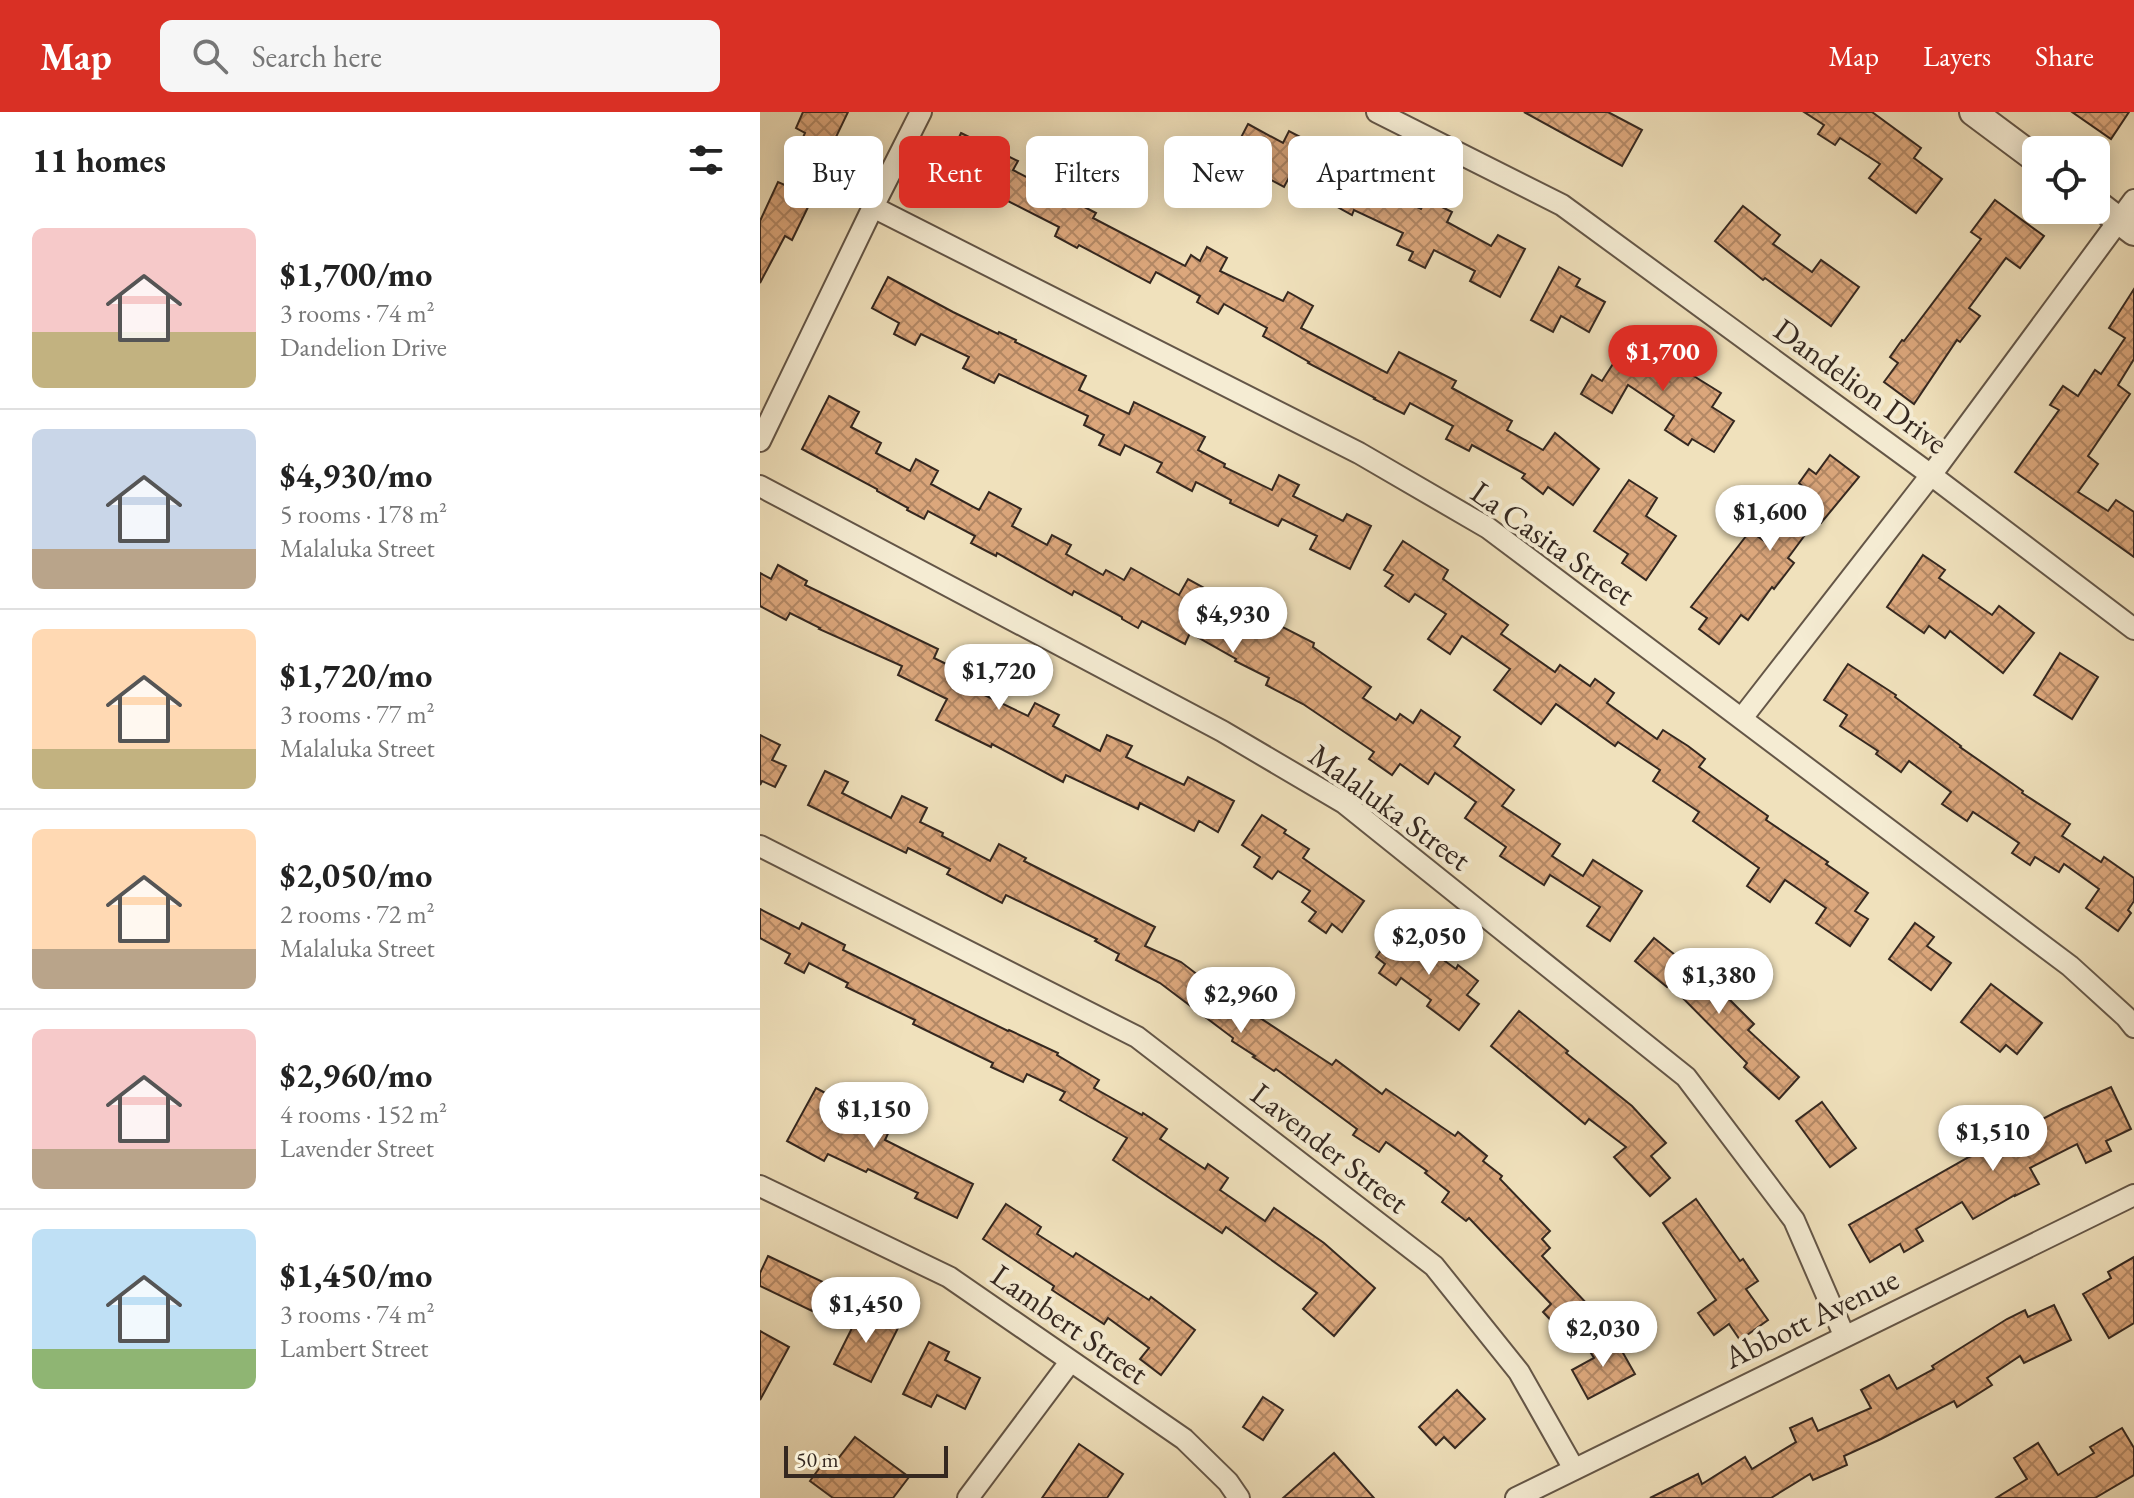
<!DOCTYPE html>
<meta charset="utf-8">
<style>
body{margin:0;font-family:"EB Garamond",serif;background:#f6f6f6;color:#222;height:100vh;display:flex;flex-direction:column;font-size:30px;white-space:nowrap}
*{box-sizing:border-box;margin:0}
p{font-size:26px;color:#767676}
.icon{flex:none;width:44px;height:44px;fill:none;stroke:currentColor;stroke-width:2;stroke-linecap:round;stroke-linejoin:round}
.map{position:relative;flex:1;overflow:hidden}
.drawer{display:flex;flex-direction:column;background:#fff;width:760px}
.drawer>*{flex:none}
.banner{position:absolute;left:24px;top:24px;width:760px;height:72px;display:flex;gap:16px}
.fabs{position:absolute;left:1262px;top:24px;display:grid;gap:16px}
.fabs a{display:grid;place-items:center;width:88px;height:88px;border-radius:12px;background:#fff;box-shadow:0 4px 20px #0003;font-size:40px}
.scale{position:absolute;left:24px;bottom:20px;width:164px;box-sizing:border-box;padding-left:8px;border:4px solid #352820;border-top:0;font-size:22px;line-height:28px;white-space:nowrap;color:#352820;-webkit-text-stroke:6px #f5ecd3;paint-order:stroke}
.price{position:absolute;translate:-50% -68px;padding:0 18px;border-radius:28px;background:#fff;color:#222;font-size:26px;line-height:52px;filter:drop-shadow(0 2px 4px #0008)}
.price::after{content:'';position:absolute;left:50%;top:48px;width:24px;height:18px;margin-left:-12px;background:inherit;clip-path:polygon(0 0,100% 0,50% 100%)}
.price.on{background:#d93025;color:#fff}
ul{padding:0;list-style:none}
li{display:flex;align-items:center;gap:24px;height:200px;padding:0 32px}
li+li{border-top:2px solid #e0e0e0}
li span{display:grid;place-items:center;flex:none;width:224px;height:160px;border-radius:12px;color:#555}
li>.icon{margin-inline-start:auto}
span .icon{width:96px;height:96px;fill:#fffc;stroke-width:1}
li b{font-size:34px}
h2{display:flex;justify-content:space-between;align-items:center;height:96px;padding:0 32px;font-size:34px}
.chip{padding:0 28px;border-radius:12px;background:#fff;box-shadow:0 4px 20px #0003;font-size:28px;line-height:72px}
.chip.on{background:#d93025;color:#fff}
header{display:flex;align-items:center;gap:48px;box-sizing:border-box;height:112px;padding:0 40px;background:#d93025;color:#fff}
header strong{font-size:38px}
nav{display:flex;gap:44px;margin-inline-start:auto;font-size:28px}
.search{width:560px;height:72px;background:#f6f6f6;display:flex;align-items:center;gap:20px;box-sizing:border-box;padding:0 28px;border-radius:12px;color:#767676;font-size:30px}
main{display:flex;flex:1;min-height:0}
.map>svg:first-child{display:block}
.building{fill:url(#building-cross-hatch);stroke:#352820;stroke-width:2}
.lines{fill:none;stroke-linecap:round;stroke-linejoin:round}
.minor-casing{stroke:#645647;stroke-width:24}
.tertiary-casing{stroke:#645647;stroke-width:30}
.minor{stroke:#f5ecd3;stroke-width:20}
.tertiary{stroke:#f5ecd3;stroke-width:26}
.labels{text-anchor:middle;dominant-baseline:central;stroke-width:8;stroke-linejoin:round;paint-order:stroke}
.street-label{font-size:32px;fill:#352820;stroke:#f5ecd3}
</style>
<header>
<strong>Map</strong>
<div class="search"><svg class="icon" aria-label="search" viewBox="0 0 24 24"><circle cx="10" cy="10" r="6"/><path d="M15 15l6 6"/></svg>Search here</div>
<nav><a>Map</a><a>Layers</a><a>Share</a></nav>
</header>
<main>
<section class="drawer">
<h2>11 homes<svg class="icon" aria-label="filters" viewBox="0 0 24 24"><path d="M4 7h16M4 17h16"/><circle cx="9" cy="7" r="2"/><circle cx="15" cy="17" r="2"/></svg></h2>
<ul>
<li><span style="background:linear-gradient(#f6c9c9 65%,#c2b280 0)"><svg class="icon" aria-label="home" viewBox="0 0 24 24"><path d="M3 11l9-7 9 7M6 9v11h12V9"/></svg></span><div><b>$1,700/mo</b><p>3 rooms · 74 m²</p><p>Dandelion Drive</p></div></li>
<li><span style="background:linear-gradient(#c9d6e8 75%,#b9a48a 0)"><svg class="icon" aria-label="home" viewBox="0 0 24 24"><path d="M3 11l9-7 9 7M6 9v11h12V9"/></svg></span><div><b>$4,930/mo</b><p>5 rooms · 178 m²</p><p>Malaluka Street</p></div></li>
<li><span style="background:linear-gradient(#ffd9b3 75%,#c2b280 0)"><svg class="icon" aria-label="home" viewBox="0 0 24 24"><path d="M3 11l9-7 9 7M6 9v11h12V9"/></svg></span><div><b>$1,720/mo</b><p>3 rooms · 77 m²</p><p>Malaluka Street</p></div></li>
<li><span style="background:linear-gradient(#ffd9b3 75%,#b9a48a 0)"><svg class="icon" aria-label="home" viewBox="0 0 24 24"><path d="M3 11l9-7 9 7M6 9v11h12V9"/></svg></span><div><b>$2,050/mo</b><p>2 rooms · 72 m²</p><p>Malaluka Street</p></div></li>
<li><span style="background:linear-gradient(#f6c9c9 75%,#b9a48a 0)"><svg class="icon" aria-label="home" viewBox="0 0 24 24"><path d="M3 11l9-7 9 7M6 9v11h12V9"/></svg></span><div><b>$2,960/mo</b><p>4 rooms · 152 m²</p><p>Lavender Street</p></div></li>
<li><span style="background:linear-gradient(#bfe0f5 75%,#8fb573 0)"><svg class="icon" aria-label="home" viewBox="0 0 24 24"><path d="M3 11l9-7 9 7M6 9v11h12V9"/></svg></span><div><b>$1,450/mo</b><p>3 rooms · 74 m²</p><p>Lambert Street</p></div></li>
</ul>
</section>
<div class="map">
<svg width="1374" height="1386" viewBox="0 0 1374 1386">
<defs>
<pattern id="building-cross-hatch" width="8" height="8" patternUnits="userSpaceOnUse" patternTransform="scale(2)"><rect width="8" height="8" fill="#dca77c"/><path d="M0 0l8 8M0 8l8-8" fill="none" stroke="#b38865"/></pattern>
</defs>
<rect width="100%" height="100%" fill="#f0e1bc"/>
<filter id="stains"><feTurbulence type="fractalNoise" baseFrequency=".0025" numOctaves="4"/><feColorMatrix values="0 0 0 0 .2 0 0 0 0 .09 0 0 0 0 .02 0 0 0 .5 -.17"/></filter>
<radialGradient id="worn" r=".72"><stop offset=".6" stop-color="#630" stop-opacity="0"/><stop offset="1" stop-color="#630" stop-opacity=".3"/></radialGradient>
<!-- building -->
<g class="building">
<path d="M43,0H88L75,27L84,32L71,58L67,56L32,128L25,124L0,171V109L18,70L27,74L41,44L36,41L45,21L36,16Z"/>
<path d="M764,0H848L882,18L862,54Z"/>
<path d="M1044,0H1112L1161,36L1154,46L1182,67L1156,101L1109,66L1120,52L1080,26L1075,33L1058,22L1064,13Z"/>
<path d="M1312,0H1369L1351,27Z"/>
<path d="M488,12L523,31L529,19L548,29L524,75L491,57L496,48L475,37Z"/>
<path d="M201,21L258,49L253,58L336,101L333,106L425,154L431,143L440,149L447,135L467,146L460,159L523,189L528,180L553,194L541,216L627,261L639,240L696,269L692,276L752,309L747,318L783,338L795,321L839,357L813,393L788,375L783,382L762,366L765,362L712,333L709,339L686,327L693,314L650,291L644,302L614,287L615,286L548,251L549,250L503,224L507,216L464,192L458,202L437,190L440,184L396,160L390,171L319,133L317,136L295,124L299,115L240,85L238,89L206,73L203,78L179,67Z"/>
<path d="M585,49L613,63L608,72L661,97L666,87L692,100L687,110L731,134L738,123L765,137L740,185L710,169L715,159L674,138L665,156L649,148L653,140L637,133L643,121L594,98L592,103L565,88Z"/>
<path d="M1235,88L1284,124L1260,156L1246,146L1209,196L1220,204L1200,230L1197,228L1154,292L1124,270L1138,251L1130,245L1142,228L1144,229L1221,127L1211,120Z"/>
<path d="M983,94L1020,123L1013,132L1052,160L1061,148L1099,175L1071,214L1005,166L1003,168L955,129Z"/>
<path d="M799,155L820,167L816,174L845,190L829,220L801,204L793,220L771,208Z"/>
<path d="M128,165L193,200L238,222L239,220L256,228L255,230L326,264L319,278L369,302L374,290L445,325L438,338L465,352L464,355L512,378L519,363L539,373L533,384L583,409L587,402L611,414L590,457L550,437L557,424L522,407L518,414L470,391L471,388L436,370L432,379L397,360L402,351L365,333L360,343L339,333L344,323L324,313L328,304L239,262L234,271L203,256L209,245L161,222L155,233L134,222L139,211L112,196Z"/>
<path d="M1374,177V247L1358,273L1370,282L1328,344L1338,352L1318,380L1348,399L1356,388L1374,400V445L1255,360L1299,298L1290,293L1303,274L1318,284L1335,258L1341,262L1365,226L1349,216Z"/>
<path d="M871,224L890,237L893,233L918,249L916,253L961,281L952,295L974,309L954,340L932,327L928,333L905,318L914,304L868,273L852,301L821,282L832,263L842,269Z"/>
<path d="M69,284L99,300L91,315L121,331L116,341L150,359L156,347L178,359L171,372L219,398L229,380L261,397L252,414L287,433L292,423L311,433L306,442L343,463L346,458L364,468L371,456L419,483L428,467L497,505L499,503L554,531L553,535L611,575L603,586L636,608L640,602L653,611L661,598L700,625L694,634L754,678L742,694L800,732L792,744L823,764L833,748L882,779L850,829L827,814L840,795L790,763L784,773L740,744L746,735L705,706L716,690L675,661L668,672L640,652L632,663L609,647L614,640L543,592L506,573L509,566L475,549L476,547L430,521L425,532L382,509L378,516L362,507V505L314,479L312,483L237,441L236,444L211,431L215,424L168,399L164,407L147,398L148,396L117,379V377L42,337Z"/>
<path d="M1070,343L1099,365L1061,411L1056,408L1028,446L1034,451L1014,477L1012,475L988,508L981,503L959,532L939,517L947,506L931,495L990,419L1004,429L1045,376L1039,371L1049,357L1056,362Z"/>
<path d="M869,368L897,386L886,404L916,424L886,468L862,451L868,442L834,419Z"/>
<path d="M643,429L688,458L683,467L748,513L741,522L795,560L800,553L830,574L835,567L854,581L847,591L897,627L903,618L928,634L945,647L939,655L1008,704L1006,708L1068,750L1066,752L1108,781L1095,799L1108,807L1090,834L1056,811L1066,796L1025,768L1010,790L987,774L999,756L933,709L939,700L893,669L900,658L858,630L855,634L796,592L781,612L734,578L750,557L702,524L690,542L668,527L686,502L655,482L649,490L625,474L633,463L624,458Z"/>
<path d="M1163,443L1185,458L1179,466L1232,503L1239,494L1274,521L1243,561L1190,519L1185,526L1169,514L1164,521L1127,495Z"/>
<path d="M18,453L47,469L45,473L178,537L174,546L223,570L218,580L268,604L275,591L299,603L293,614L340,639L347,623L372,634L366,645L424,673L428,665L474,689L458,720L439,709L434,719L380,691L378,697L306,663L303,670L232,632L231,635L176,608L187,587L138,563L142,554L59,517L60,516L30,501L26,508L0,494V461L11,467Z"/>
<path d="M1300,541L1338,565L1312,607L1274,583Z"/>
<path d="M1088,552L1136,583L1135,585L1201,634L1200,635L1263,679L1262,681L1310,712L1302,724L1341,750L1344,745L1374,766V789L1368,798L1371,801L1358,819L1326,796L1339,777L1304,752L1299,760L1275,745L1270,753L1252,741L1259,731L1213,700L1207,709L1182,692L1191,680L1149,649L1141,660L1116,642L1118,639L1080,614L1087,603L1064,588Z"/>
<path d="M0,623L20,633L12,648L26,654L15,675L2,669L0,673Z"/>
<path d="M65,659L88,670L82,681L131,706L142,684L167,696L160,710L183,721L182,724L230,749L239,732L266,746L264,749L395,815L385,834L421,850L489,902L491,900L572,953L576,948L622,982L626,977L695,1024L698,1020L727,1044L723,1049L742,1064L740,1067L790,1119L782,1127L790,1136L782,1144L829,1194L801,1219L783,1200L791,1192L709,1106L706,1109L682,1090L689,1080L665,1061L667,1059L626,1030L619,1040L593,1023L597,1017L516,957L514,959L493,945L495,944L472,929L473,926L400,871L356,848L359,842L335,829L337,827L246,783L242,791L187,762L190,757L148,736L146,741L48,693Z"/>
<path d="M502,703L526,718L524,721L549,737L543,746L604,789L582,820L572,812L566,821L549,809L556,800L542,790L550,779L518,759L512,767L494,755L500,745L482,733Z"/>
<path d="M0,797L39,817L42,811L85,833L83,838L248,919L249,918L298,941L297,943L339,968L334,976L382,1003L383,1001L407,1017L400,1027L445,1057L448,1052L468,1066L460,1078L505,1109L514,1096L564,1131L615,1176L574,1224L543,1197L557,1181L466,1115L462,1121L353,1048L367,1026L300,988L305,980L267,962L263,970L231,955L233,951L153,912L155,908L86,875L88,871L49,851L44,861L25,851L30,842L0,826Z"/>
<path d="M1155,811L1174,825L1167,834L1191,851L1171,878L1129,847Z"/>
<path d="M638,815L696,857L698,853L718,869L707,883L719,892L699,918L667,894L671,888L641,866L636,873L619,861L625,852L616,845Z"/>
<path d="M894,826L945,867L947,865L994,912L988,918L1039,965L1019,987L984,955L987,951L909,872L907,875L875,849Z"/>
<path d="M1231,872L1282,911L1257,942L1246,933L1240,940L1201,910Z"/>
<path d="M759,899L808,939L806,941L872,994L906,1031L891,1044L910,1066L890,1084L854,1045L866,1035L829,1007L825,1012L731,934Z"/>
<path d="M1351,975L1371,1017L1346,1029L1351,1039L1326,1051L1317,1032L1270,1056L1279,1072L1255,1084V1083L1213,1107L1202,1090L1156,1117L1163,1129L1144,1140L1140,1132L1110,1150L1089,1113L1209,1045L1302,997Z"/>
<path d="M56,976L106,1003L112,990L137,1002L125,1028L213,1072L197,1106L155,1086L158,1081L108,1057L106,1060L68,1042L64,1049L27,1029Z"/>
<path d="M1062,990L1096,1036L1070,1055L1036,1009Z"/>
<path d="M936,1087L980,1149L983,1147L998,1169L986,1177L1008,1208L980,1228L969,1212L954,1223L938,1201L956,1188L903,1111Z"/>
<path d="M246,1092L281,1115L277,1122L313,1145L316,1141L389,1188L391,1185L435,1218L401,1263L380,1247L389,1236L348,1206L344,1212L292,1178L294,1174L223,1127Z"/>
<path d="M8,1144L65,1171L52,1199L0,1174V1161Z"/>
<path d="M1374,1145V1211L1349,1226L1323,1182L1351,1166L1348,1160Z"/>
<path d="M1294,1193L1311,1228L1264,1251L1260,1244L1227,1266L1232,1273L1197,1295L1194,1289L1121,1327L1084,1344L1087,1353L1053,1368L1050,1362L1011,1386H890L938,1362L942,1372L985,1345L992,1357L1036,1330L1030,1316L1052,1306L1058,1319L1111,1296L1101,1278L1129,1263L1137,1277L1174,1257L1172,1254L1247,1207L1265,1198L1268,1205Z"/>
<path d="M102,1196L139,1214L111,1270L74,1252Z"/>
<path d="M0,1219L29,1235L0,1288Z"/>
<path d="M854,1225L875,1262L828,1287L812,1258L834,1246L829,1238Z"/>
<path d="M169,1230L189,1240L185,1248L220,1266L205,1297L177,1283L171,1295L143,1282Z"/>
<path d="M697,1278L725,1307L695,1336L684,1325L676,1333L659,1315Z"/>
<path d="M503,1285L523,1298L503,1328L483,1315Z"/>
<path d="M1362,1316L1374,1336V1363L1335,1386H1236L1267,1367L1254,1346L1278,1331L1298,1363L1334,1341L1330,1335Z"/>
<path d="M95,1325L149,1365L133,1386H73L50,1369L69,1343L77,1348Z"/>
<path d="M319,1332L363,1362L347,1386H282Z"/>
<path d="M574,1341L614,1386H523Z"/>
</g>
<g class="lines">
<defs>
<g id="minor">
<path d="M617,0L802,93L1171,363L1374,517"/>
<path d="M113,95L599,341L728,416L1310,854L1366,905L1374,915"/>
<path d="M0,329L113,95L161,0"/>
<path d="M0,374L462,619L584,691L926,965L1034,1108L1084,1223"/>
<path d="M982,606L1171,363L1374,88"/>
<path d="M0,734L377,925L674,1154L759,1260L814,1357"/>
<path d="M0,1074L189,1165L424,1327L468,1370L479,1386"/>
<path d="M208,1386L310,1250"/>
<path d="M756,1386L1374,1083"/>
</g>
<g id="tertiary">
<path d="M1213,0L1276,47"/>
<path d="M1336,91L1374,120"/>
</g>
</defs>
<!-- minor casing -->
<use href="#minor" class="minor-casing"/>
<!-- tertiary casing -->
<use href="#tertiary" class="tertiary-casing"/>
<!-- minor -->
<use href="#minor" class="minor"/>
<!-- tertiary -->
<use href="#tertiary" class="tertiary"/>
</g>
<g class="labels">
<!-- street labels -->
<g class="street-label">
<text transform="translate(1101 274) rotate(36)">Dandelion Drive</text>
<text transform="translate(793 431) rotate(35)">La Casita Street</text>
<text transform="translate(630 695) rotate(36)">Malaluka Street</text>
<text transform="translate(570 1036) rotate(38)">Lavender Street</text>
<text transform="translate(1051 1206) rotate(-26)">Abbott Avenue</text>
<text transform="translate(310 1212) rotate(35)">Lambert Street</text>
</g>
</g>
<rect width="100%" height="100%" filter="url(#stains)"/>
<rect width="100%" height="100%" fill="url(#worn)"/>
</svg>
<div class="fabs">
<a><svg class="icon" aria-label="locate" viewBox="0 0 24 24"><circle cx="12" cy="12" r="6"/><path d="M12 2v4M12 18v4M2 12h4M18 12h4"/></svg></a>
</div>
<div class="scale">50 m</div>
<b class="price on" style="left:903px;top:281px">$1,700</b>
<b class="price" style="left:1010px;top:441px">$1,600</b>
<b class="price" style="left:473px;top:543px">$4,930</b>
<b class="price" style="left:239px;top:600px">$1,720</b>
<b class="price" style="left:669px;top:865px">$2,050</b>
<b class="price" style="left:959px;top:904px">$1,380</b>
<b class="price" style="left:481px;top:923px">$2,960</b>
<b class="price" style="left:114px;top:1038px">$1,150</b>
<b class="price" style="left:1233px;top:1061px">$1,510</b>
<b class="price" style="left:106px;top:1233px">$1,450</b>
<b class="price" style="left:843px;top:1257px">$2,030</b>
<div class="banner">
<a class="chip">Buy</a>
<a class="chip on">Rent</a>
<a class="chip">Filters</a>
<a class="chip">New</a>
<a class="chip">Apartment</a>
</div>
</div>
</main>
